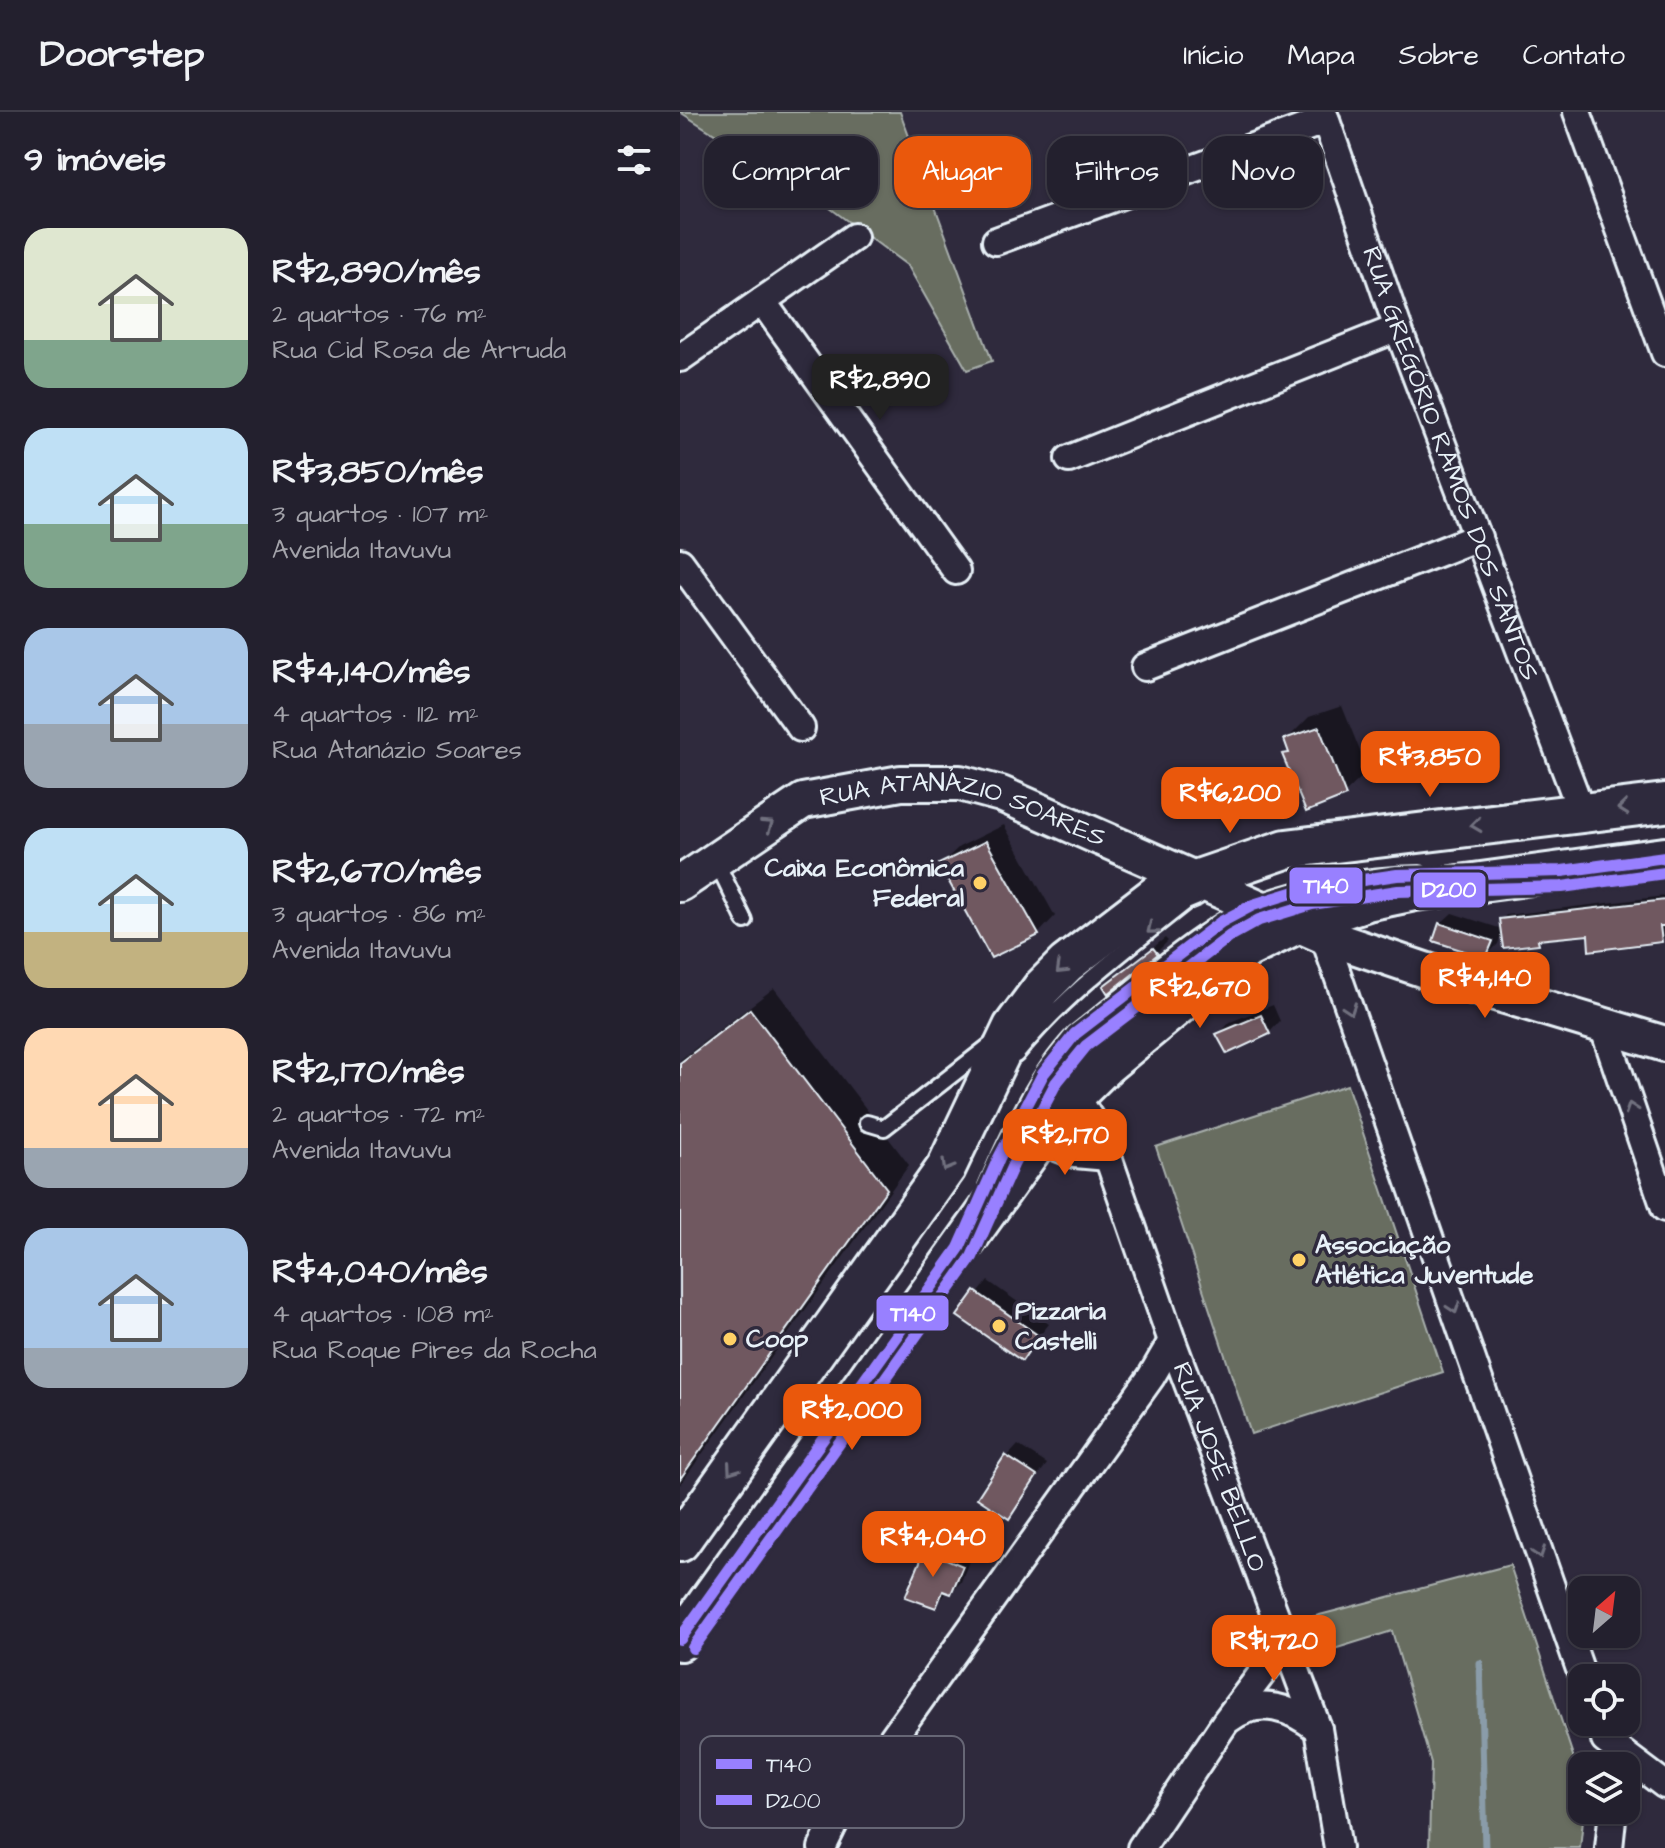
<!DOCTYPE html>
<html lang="pt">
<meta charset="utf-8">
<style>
body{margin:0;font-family:"Architects Daughter",sans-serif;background:#2f2d3a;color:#f1f3f6;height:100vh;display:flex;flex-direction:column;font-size:30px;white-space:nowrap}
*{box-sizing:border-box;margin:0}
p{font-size:26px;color:#a3a3aa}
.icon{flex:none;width:44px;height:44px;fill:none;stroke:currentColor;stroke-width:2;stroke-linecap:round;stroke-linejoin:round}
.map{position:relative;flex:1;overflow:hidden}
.sheet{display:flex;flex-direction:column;background:#23202e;width:680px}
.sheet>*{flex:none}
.guide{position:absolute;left:24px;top:24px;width:760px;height:72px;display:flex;gap:16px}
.needle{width:52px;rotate:28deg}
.tools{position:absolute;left:888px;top:1464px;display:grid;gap:16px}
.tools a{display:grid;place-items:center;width:72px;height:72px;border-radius:16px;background:#23202e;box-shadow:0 2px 6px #0004,0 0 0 2px #403e4a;font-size:40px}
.price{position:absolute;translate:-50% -68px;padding:0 18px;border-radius:16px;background:#ea580c;color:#fff;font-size:26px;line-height:52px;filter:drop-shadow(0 2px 4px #0008)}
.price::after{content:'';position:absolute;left:50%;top:48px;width:24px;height:18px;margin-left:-12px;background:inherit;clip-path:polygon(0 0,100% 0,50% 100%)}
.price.active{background:#222;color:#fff}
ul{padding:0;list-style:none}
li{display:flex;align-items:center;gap:24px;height:200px;padding:0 24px}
li span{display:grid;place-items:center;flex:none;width:224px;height:160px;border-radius:24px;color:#555}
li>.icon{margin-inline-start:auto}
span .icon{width:96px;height:96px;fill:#fffc;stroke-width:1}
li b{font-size:34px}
h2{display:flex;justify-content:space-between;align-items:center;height:96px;padding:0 24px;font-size:34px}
.chip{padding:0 28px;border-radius:24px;background:#23202e;box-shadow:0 2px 6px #0004,0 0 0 2px #403e4a;font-size:28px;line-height:72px}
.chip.active{background:#ea580c;color:#fff}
header{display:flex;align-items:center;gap:48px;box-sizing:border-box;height:112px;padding:0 40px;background:#23202e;border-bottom:2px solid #403e4a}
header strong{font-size:38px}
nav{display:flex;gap:44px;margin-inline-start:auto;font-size:28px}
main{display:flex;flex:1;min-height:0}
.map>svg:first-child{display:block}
.green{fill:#676d60;stroke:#a8afac;stroke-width:2}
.shadow{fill:#0007}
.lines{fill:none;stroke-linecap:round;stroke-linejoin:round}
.stream{stroke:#8a9ca9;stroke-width:7}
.building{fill:#705961;stroke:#e8f1f8;stroke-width:2}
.service-casing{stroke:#e8f1f8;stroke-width:20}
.minor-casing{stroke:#e8f1f8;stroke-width:32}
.tertiary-casing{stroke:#e8f1f8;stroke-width:40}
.secondary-casing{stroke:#e8f1f8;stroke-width:44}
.service{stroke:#2f2a3d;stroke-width:14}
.minor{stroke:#2f2a3d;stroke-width:26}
.tertiary{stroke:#2f2a3d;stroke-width:34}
.secondary{stroke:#2f2a3d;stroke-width:38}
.bus-1-casing{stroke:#2f2a3d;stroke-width:18}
.bus-2-casing{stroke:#2f2a3d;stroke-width:18}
.bus-1{stroke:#9880ff;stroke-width:12}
.bus-2{stroke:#9880ff;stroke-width:12}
.oneway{stroke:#70707e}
.poi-dot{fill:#ffd166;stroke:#2f2a3d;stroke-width:3}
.labels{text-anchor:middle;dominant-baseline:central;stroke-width:7;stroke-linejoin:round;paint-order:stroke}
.street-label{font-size:26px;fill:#e8f1f8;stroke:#2f2a3d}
.poi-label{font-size:26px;font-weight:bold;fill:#e8f1f8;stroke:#2f2a3d;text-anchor:start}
.key{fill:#2f2a3d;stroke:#666675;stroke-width:2}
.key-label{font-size:22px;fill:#e8f1f8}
.line-badge{stroke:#2f2a3d;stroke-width:3}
.badge-label{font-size:22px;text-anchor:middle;font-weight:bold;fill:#fff}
</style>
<header>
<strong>Doorstep</strong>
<nav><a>Início</a><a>Mapa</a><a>Sobre</a><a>Contato</a></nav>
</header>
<main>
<section class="sheet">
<h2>9 imóveis<svg class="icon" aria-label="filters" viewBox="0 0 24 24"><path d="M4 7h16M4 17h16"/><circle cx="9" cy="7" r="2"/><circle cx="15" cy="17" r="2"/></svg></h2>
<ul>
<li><span style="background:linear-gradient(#dfe7d0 70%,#7fa58c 0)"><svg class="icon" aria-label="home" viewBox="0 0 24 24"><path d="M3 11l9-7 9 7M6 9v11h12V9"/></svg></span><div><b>R$2,890/mês</b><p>2 quartos · 76 m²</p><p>Rua Cid Rosa de Arruda</p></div></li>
<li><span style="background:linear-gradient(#bfe0f5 60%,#7fa58c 0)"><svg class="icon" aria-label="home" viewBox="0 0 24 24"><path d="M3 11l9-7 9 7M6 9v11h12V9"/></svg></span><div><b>R$3,850/mês</b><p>3 quartos · 107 m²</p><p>Avenida Itavuvu</p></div></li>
<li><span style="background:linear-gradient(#a9c7e8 60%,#9aa5b1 0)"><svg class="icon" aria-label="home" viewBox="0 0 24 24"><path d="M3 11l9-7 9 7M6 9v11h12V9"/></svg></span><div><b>R$4,140/mês</b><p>4 quartos · 112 m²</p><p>Rua Atanázio Soares</p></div></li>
<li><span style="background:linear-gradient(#bfe0f5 65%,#c2b280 0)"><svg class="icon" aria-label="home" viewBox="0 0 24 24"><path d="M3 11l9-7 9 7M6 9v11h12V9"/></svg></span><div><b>R$2,670/mês</b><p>3 quartos · 86 m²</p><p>Avenida Itavuvu</p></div></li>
<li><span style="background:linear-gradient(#ffd9b3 75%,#9aa5b1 0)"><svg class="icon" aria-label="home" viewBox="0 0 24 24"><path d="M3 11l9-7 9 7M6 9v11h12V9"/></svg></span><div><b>R$2,170/mês</b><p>2 quartos · 72 m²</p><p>Avenida Itavuvu</p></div></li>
<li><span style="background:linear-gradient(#a9c7e8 75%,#9aa5b1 0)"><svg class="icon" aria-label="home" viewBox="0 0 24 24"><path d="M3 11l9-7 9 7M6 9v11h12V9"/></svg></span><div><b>R$4,040/mês</b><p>4 quartos · 108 m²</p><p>Rua Roque Pires da Rocha</p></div></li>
</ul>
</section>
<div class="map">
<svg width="985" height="1736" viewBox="0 0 985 1736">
<rect width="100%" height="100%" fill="#2f2a3d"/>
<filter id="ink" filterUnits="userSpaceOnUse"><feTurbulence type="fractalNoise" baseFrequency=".0125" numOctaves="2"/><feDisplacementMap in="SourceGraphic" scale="16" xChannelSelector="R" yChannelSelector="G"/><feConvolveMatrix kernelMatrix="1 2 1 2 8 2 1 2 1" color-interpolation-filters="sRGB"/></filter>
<g filter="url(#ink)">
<!-- green -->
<g class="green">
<path d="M0,0H220L312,249L287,258L228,154L146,93Z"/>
<path d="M667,973L763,1260L571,1322L476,1035Z"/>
<path d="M830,1453L900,1665L904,1698L900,1736H749L751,1651L712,1519L625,1546L613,1510Z"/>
</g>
<!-- shadow -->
<g class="shadow">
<path d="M662,594L688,659L664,682L605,643L610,638L606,628L629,605Z"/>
<path d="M324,713L375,804L358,822L261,752L279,735Z"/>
<path d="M985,784V824L981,828L909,821L862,825L858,830L822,820L818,832L806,844L760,812L772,801L822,817L821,808L826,803Z"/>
<path d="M485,826L488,829L476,841L425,874Z"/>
<path d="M502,848L506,853L495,865L454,887Z"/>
<path d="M94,876L229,1053L0,1373V948Z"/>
<path d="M593,893L600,909L589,921L539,922L550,910Z"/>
<path d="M308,1169L369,1212L342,1246L280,1204Z"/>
<path d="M338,1333L367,1352L328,1404L327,1345Z"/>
<path d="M257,1430L291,1444L281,1470L271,1480L268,1479L256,1494L247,1439Z"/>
</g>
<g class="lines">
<!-- stream -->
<path class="stream" d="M800,1551L805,1736"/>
</g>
<!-- building -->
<g class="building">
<path d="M639,615L666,684L626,700L602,642L609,641L604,627Z"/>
<path d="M306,729L359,823L311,846L259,752Z"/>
<path d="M985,788V814H980L982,830L909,839L908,823L858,828L859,832L823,836L819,807Z"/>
<path d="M759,811L813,829L806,846L753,829Z"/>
<path d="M473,836L478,842L428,882L423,874Z"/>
<path d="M490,858L496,866L447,907L440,898Z"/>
<path d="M70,897L207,1077L0,1367V951Z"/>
<path d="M581,903L590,922L547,942L536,922Z"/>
<path d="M295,1179L359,1224L342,1249L277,1204Z"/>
<path d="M325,1343L357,1364L329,1407L297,1386Z"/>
<path d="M245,1438L283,1454L271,1482L263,1479L256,1496L225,1485Z"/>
</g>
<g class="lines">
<defs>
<g id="service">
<path d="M36,749L65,809"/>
<path d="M336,943C384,883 446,838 506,790L518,785"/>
<path d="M187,1011L204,1016L313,931"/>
<path d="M307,1074C330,1021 355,964 395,922C445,883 516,817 573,793C623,772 686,763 740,762"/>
</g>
<g id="minor">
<path id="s1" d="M643,0L718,216L902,701"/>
<path d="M897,0L985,241"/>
<path d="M316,129L646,8"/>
<path d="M82,189L276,459"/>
<path d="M0,246L174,125"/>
<path d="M389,347L718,216"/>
<path d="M0,450L121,616"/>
<path d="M465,555L798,425"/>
<path d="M644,824L903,1566"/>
<path d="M923,914L985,1096"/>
<path id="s2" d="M394,981L415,1015L428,1045L492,1229L638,1617L658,1736"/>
<path d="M356,1027L395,1042L428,1045"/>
<path d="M549,1607C580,1584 611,1596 638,1617"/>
<path d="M925,1628L985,1673"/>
<path d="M142,1736L159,1701L471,1265L492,1229"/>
<path d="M461,1736L546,1609L605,1531"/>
<path d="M929,1736L933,1698"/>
</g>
<g id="tertiary">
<path id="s3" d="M0,772L123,689L221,671H280L321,682L644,824L789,873L985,932"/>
</g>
<g id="secondary">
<path d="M0,1430L266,1056L333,915L362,876L386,852L480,780L606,737L985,691"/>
<path d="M0,1529L379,999L427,952L566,837L617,812L687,789L735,779L985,745"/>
</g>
</defs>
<!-- service casing -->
<use href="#service" class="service-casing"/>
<!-- minor casing -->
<use href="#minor" class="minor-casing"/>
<!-- tertiary casing -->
<use href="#tertiary" class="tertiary-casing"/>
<!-- secondary casing -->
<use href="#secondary" class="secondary-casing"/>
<!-- service -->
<use href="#service" class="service"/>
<!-- minor -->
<use href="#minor" class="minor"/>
<!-- tertiary -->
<use href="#tertiary" class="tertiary"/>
<!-- secondary -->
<use href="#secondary" class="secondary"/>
<defs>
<path id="bus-1" d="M0,1527L279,1136L319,1046L363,962L395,922L541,810L573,793L628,776L717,763L882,759L985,745"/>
<path id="bus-2" d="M13,1536L292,1145L333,1053L376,971L406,934L550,824L579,808L632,792L718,779L882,775L985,761"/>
</defs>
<!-- bus-1 casing -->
<use href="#bus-1" class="bus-1-casing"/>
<!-- bus-2 casing -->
<use href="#bus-2" class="bus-2-casing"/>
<!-- bus-1 -->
<use href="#bus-1" class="bus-1"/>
<!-- bus-2 -->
<use href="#bus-2" class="bus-2"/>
</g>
<!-- one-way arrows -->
<defs><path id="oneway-chevron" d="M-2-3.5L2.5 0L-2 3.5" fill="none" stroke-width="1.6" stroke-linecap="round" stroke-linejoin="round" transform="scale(2)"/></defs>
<g class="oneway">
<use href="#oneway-chevron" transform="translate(943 696) rotate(174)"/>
<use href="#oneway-chevron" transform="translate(88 713) rotate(-34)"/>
<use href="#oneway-chevron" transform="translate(796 713) rotate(173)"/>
<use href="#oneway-chevron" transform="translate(472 817) rotate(141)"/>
<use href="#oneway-chevron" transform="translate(381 857) rotate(136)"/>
<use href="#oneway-chevron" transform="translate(670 897) rotate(71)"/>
<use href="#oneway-chevron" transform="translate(951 996) rotate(-109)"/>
<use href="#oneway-chevron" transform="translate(267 1054) rotate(120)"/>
<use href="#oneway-chevron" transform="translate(774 1196) rotate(71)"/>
<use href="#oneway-chevron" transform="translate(52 1357) rotate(125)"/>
<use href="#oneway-chevron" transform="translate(859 1441) rotate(71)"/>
</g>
</g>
<!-- markers -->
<g class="poi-dot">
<circle cx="300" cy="771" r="8"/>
<circle cx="619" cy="1148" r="8"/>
<circle cx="319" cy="1214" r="8"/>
<circle cx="50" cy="1227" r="8"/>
</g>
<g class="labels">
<!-- street labels -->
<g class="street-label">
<text stroke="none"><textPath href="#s1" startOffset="374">RUA GREGÓRIO RAMOS DOS SANTOS</textPath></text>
<text stroke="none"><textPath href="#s3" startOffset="314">RUA ATANÁZIO SOARES</textPath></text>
<text stroke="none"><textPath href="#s2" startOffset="402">RUA JOSÉ BELLO</textPath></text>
</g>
<!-- poi labels -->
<g class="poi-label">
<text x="284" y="756" text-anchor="end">Caixa Econômica<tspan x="284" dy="30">Federal</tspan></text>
<text x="635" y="1133">Associação<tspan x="635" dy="30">Atlética Juventude</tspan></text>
<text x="335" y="1199">Pizzaria<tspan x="335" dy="30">Castelli</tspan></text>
<text x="66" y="1227">Coop</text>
</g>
</g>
<!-- legend -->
<rect x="20" y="1624" width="264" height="92" rx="12" class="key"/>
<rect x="36" y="1647" width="36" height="10" fill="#9880ff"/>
<rect x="36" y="1683" width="36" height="10" fill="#9880ff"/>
<g class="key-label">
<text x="86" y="1660">T140</text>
<text x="86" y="1696">D200</text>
</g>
<g class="line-badge">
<rect x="608" y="754" width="76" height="39" rx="8" fill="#9880ff"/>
<rect x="732" y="759" width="75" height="38" rx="8" fill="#9880ff"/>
<rect x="195" y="1182" width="75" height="38" rx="8" fill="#9880ff"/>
</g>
<g class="badge-label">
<text x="646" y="781">T140</text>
<text x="769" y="785">D200</text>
<text x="233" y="1209">T140</text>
</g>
</svg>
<div class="tools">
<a><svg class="needle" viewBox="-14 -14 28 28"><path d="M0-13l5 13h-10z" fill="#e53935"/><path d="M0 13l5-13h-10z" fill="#a3a3aa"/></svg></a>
<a><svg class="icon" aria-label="locate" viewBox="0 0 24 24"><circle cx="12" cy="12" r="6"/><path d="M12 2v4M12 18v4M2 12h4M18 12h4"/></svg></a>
<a><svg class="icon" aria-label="layers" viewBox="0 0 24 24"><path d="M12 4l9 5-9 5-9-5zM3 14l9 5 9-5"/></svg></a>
</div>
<b class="price active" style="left:200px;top:310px">R$2,890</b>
<b class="price" style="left:750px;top:687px">R$3,850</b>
<b class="price" style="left:550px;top:723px">R$6,200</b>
<b class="price" style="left:805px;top:908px">R$4,140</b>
<b class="price" style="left:520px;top:918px">R$2,670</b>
<b class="price" style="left:385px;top:1065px">R$2,170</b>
<b class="price" style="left:172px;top:1340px">R$2,000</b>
<b class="price" style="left:253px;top:1467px">R$4,040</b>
<b class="price" style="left:594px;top:1571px">R$1,720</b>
<div class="guide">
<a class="chip">Comprar</a>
<a class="chip active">Alugar</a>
<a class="chip">Filtros</a>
<a class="chip">Novo</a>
</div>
</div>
</main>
